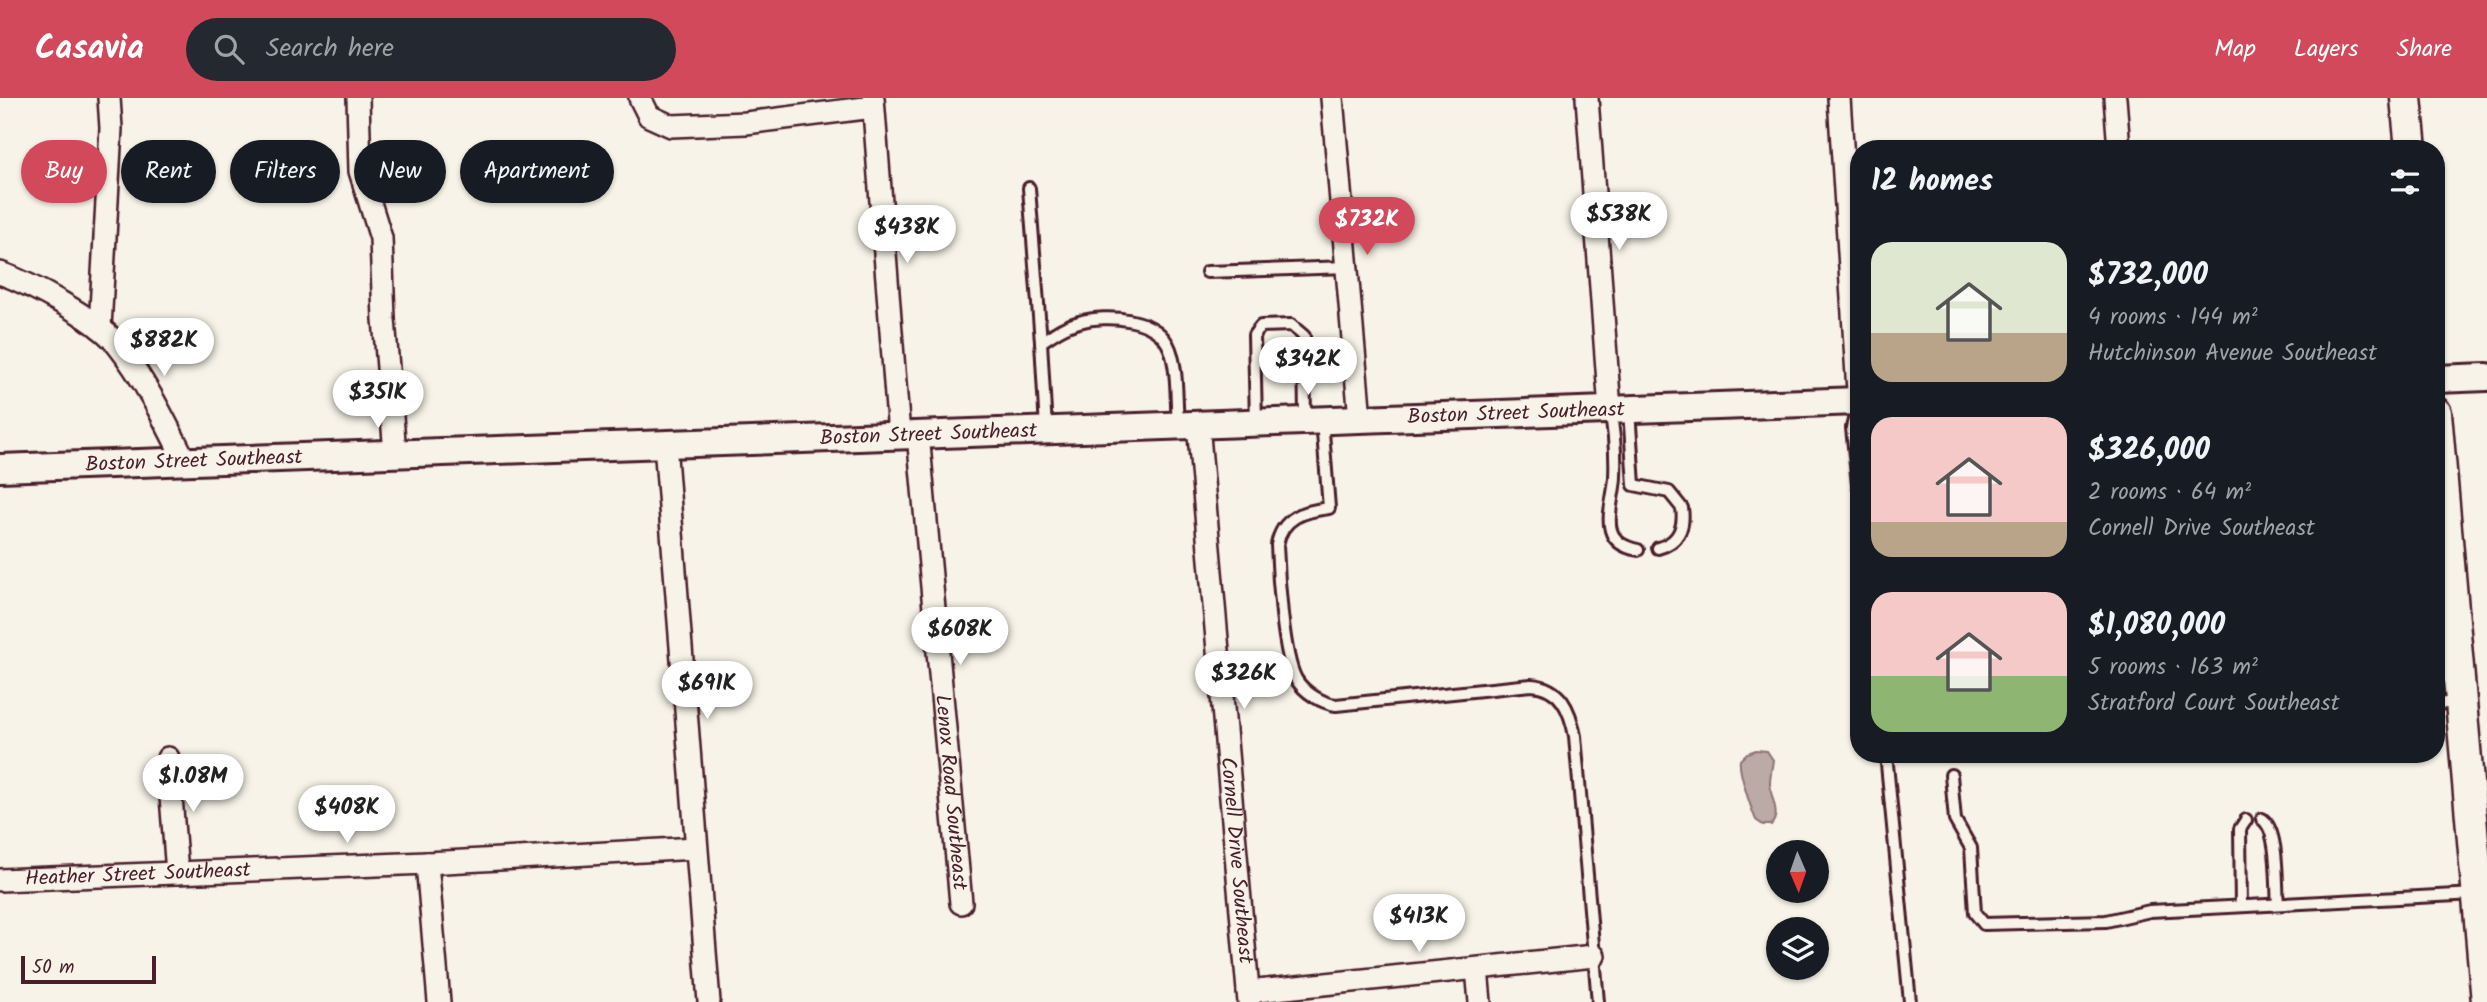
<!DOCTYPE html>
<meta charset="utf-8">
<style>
body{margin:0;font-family:Kalam,sans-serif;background:#242831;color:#f1f3f6;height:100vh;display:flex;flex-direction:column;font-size:26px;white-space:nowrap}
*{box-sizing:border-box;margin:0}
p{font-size:23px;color:#9ea1a6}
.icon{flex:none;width:38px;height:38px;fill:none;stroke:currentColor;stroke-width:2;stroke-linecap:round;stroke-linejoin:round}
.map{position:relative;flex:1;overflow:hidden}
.details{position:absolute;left:1850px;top:42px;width:595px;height:623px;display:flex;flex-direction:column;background:#171b24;border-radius:28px;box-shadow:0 2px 5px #0004}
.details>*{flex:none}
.top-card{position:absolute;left:21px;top:42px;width:665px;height:63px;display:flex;gap:14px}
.needle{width:46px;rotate:178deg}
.controls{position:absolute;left:1766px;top:742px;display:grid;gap:14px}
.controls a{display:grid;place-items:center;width:63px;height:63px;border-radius:50%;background:#171b24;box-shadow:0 2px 5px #0004;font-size:35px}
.scale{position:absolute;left:21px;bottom:18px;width:135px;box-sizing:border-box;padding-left:7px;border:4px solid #4a1f2b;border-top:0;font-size:19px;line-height:24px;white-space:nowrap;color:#4a1f2b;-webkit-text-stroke:5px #f7f3e8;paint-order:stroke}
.price{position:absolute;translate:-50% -60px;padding:0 16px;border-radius:24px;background:#fff;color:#222;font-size:23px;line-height:46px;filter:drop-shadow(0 2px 4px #0008)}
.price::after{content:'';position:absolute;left:50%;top:42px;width:21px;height:16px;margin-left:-10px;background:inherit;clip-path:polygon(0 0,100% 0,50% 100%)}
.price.selected{background:#d1495b;color:#fff}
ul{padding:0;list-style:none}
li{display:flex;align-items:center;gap:21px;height:175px;padding:0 21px}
li span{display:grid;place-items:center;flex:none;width:196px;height:140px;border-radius:21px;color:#555}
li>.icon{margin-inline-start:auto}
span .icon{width:84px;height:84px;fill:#fffc;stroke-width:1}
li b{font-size:30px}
h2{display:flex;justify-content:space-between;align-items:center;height:84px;padding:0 21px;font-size:30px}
.pill{padding:0 24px;border-radius:32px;background:#171b24;box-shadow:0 2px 5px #0004;font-size:24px;line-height:63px}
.pill.selected{background:#d1495b;color:#fff}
header{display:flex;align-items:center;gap:42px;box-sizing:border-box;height:98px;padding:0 35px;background:#d1495b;color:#fff}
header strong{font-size:33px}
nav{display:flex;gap:38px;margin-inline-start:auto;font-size:24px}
.search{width:490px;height:63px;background:#242831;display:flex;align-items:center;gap:18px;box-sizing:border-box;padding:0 24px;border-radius:38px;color:#9ea1a6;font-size:26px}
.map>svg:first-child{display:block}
.water{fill:#bcaaa7;stroke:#8e7275;stroke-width:2}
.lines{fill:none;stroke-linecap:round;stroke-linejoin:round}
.service-casing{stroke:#4a1f2b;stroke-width:16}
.minor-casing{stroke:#4a1f2b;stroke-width:26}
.tertiary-casing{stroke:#4a1f2b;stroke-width:32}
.secondary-casing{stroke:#4a1f2b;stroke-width:35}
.service{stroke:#f7f3e8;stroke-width:10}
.minor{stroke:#f7f3e8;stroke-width:21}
.tertiary{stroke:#f7f3e8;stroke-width:26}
.secondary{stroke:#f7f3e8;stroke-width:30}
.labels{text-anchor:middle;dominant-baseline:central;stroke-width:5;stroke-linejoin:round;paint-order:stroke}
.street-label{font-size:21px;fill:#4a1f2b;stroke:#f7f3e8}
</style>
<header>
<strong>Casavia</strong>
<div class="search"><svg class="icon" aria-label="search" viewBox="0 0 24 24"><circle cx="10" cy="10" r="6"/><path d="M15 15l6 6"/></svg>Search here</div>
<nav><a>Map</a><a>Layers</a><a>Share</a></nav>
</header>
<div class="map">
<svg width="2487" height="904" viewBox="0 0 2487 904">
<rect width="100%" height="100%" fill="#f7f3e8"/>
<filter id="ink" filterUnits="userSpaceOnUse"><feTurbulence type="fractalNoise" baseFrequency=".0143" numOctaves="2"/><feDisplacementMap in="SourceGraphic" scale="14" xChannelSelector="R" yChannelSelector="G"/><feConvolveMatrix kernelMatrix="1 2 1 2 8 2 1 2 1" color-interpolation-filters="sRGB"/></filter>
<g filter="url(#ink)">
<!-- water -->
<path class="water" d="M1756,652L1767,653L1773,662C1772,670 1770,678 1770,686C1770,701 1782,714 1771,727H1763L1756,722C1751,710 1738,673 1740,662L1747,655Z"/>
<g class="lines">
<defs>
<g id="service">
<path d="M1029,90L1041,244"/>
<path d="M1207,174L1347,169"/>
<path d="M1858,305L1852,330L1858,387"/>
<path d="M1610,312C1614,333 1616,357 1615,379C1614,407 1594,444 1638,452"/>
<path d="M1629,312L1634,387L1669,394L1682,410C1685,430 1678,445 1658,450"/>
<path d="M1322,322L1329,410C1304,413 1282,419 1277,447C1278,475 1283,558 1296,581C1304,594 1321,605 1336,607L1531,587C1561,589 1570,612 1575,638L1598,904"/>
<path d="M1256,324L1254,237L1261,228L1291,227L1304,238L1305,323"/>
<path d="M1046,331L1041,244C1053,236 1064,228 1079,224C1107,216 1158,219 1170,251C1178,273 1176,303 1178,327"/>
<path d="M2436,606L2458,604"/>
<path d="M1886,656L1910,904"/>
<path d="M1951,677L1955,722L1971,750L1975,815L1984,826L2106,823L2150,813L2476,796"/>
<path d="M2262,721C2279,732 2276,786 2278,806"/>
<path d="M2241,808L2240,731L2246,722"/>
</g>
<g id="minor">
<path d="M358,0L360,73L381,140L384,221L395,355"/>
<path d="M640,0L649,18L671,28L746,25L873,9"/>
<path d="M873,0L899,337"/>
<path d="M1332,0L1360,321"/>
<path d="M1587,0L1610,312"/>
<path d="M1839,0L1858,293"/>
<path d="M2115,0L2119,51"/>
<path d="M0,175C31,186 95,220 116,245C144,280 165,323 185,363"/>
<path d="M100,230L111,30L109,0"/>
<path id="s1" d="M1198,326L1249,904"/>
<path id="s2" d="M918,336L961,805"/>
<path d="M665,346L709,904"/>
<path d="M168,660L177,775"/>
<path d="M427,765L439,904"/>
<path id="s3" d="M0,782L427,765L696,750"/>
<path d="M1477,871L1480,904"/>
<path d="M1248,894L1594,858"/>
</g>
<g id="tertiary">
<path d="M2436,281L2487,279"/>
<path id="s4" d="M0,370L1858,303"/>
</g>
<g id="secondary">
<path d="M2406,0L2411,51"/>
<path d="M2436,315L2487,904"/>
</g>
</defs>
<!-- service casing -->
<use href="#service" class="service-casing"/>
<!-- minor casing -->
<use href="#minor" class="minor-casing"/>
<!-- tertiary casing -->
<use href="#tertiary" class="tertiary-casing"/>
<!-- secondary casing -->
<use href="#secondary" class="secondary-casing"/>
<!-- service -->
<use href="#service" class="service"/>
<!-- minor -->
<use href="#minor" class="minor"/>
<!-- tertiary -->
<use href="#tertiary" class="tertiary"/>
<!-- secondary -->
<use href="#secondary" class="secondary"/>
</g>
</g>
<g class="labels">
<!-- street labels -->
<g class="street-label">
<text stroke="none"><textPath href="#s4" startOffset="1517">Boston Street Southeast</textPath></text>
<text stroke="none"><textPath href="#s4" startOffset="929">Boston Street Southeast</textPath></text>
<text stroke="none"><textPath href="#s4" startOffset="194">Boston Street Southeast</textPath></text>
<text stroke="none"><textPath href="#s2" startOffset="360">Lenox Road Southeast</textPath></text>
<text stroke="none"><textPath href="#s1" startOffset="438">Cornell Drive Southeast</textPath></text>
<text stroke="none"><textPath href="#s3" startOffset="138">Heather Street Southeast</textPath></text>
</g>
</g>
</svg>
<div class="controls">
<a><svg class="needle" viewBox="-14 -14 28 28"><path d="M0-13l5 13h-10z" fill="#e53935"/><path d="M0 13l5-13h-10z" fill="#9ea1a6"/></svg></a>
<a><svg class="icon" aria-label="layers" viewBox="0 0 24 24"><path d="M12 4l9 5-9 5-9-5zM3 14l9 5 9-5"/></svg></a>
</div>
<div class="scale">50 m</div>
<b class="price" style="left:1619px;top:154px">$538K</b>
<b class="price selected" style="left:1367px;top:159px">$732K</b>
<b class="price" style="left:907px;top:167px">$438K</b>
<b class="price" style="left:164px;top:280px">$882K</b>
<b class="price" style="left:1308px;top:299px">$342K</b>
<b class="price" style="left:378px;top:332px">$351K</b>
<b class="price" style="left:960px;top:569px">$608K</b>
<b class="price" style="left:1244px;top:613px">$326K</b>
<b class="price" style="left:707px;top:623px">$691K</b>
<b class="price" style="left:193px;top:716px">$1.08M</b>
<b class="price" style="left:347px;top:747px">$408K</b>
<b class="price" style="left:1419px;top:856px">$413K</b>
<div class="top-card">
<a class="pill selected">Buy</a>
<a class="pill">Rent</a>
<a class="pill">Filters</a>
<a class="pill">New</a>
<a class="pill">Apartment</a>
</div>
<section class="details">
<h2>12 homes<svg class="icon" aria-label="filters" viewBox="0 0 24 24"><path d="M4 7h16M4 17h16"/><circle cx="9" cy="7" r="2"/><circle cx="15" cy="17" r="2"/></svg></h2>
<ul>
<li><span style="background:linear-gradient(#dfe7d0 65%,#b9a48a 0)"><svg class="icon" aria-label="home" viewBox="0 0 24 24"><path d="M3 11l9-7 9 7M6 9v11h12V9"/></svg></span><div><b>$732,000</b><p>4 rooms · 144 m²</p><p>Hutchinson Avenue Southeast</p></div></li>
<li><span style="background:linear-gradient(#f6c9c9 75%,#b9a48a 0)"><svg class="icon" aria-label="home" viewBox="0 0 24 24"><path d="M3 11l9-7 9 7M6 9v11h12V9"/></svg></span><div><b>$326,000</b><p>2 rooms · 64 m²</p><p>Cornell Drive Southeast</p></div></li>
<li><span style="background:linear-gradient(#f6c9c9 60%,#8fb573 0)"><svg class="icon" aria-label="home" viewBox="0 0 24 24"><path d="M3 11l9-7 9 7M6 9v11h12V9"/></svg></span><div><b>$1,080,000</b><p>5 rooms · 163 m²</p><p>Stratford Court Southeast</p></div></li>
</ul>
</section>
</div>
